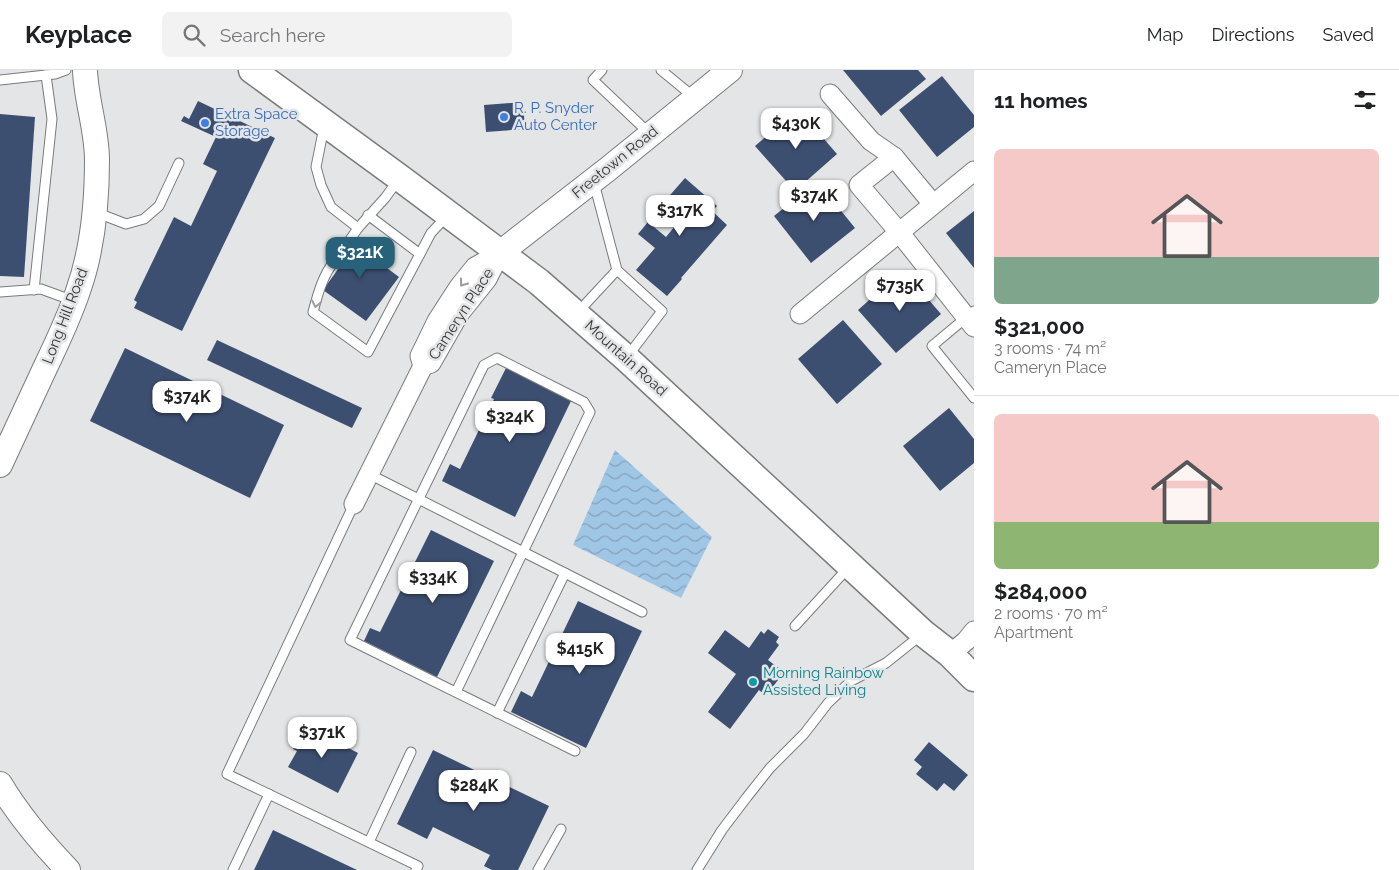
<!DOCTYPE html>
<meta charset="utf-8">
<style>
body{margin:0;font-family:Raleway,sans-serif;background:#f2f2f2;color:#202124;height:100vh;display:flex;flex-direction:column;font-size:19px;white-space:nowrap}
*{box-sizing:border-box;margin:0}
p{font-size:16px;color:#757577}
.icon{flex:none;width:28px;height:28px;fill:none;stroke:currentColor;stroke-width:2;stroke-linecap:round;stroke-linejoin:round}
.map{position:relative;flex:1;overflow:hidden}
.sheet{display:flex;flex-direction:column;background:#fff;width:425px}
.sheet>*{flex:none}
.price{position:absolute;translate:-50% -42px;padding:0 11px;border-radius:10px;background:#fff;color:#222;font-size:16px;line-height:32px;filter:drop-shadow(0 1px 2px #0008)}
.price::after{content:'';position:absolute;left:50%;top:30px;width:15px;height:11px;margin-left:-8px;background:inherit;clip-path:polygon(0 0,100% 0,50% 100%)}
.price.selected{background:#27627a;color:#fff}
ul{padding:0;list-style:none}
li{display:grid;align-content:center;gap:10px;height:265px;padding:0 20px}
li+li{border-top:1px solid #e0e0e0}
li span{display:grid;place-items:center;height:155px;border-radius:8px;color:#555}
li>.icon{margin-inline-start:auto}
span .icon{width:90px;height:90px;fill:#fffc;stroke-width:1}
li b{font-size:21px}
h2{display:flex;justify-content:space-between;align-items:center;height:60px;padding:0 20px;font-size:21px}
header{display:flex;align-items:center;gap:30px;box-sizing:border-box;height:70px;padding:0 25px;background:#fff;border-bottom:1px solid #e0e0e0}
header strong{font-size:24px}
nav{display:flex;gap:28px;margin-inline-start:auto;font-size:18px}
.search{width:350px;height:45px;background:#f2f2f2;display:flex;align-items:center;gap:12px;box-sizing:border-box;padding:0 18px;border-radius:8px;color:#757577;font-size:19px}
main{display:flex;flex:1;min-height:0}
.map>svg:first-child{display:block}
.water{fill:url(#water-waves)}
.building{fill:#3d4f71}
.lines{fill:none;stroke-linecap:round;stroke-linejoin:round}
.service-casing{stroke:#7a7b7c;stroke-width:11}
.minor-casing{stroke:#7a7b7c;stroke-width:21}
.tertiary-casing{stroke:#7a7b7c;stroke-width:26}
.secondary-casing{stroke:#7a7b7c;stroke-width:29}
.service{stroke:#fff;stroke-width:9}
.minor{stroke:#fff;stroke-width:19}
.tertiary{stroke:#fff;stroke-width:24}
.secondary{stroke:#fff;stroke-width:26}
.oneway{stroke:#9b9b9c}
.shop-dot{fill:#3f7fe0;stroke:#e4e5e6;stroke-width:2}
.culture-dot{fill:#0f9aa8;stroke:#e4e5e6;stroke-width:2}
.labels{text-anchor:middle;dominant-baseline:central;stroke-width:5;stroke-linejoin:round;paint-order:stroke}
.shop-label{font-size:15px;fill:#366cbe;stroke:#e4e5e6;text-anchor:start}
.street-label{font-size:15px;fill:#373738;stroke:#e4e5e6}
.culture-label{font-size:15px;fill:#0d838f;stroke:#e4e5e6;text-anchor:start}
</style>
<header>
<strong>Keyplace</strong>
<div class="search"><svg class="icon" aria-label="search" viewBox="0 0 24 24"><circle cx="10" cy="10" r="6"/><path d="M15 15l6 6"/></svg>Search here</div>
<nav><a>Map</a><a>Directions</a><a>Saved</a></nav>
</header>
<main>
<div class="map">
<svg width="974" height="800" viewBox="0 0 974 800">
<defs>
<pattern id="water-waves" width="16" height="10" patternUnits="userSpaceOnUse" patternTransform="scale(1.25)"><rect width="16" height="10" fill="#a0c6e6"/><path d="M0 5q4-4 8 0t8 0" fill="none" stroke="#83a2bb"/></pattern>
</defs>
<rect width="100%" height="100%" fill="#e4e5e6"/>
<!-- water -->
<path class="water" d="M615,380L712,467L681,528L573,475Z"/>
<!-- building -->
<g class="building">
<path d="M843,0H918L926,9L881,46Z"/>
<path d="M942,6L974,45V57L937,87L899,40Z"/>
<path d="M198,31L275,68L182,261L134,238L137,232L134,230L174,147L191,156L217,101L203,94L216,67L181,51L184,46L189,49Z"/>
<path d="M523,32L525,59L486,62L484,35Z"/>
<path d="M798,39L837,84L795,121L755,76Z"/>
<path d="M0,44L35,47L24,207L0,206Z"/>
<path d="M685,108L717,136L712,141L727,155L681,208L682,209L667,226L636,200L655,178L638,164L648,152L666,167L675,156L657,140Z"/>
<path d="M817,111L855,158L811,193L774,146Z"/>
<path d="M974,141V198L946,163Z"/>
<path d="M336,171L351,182L355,177L356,178L361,171L391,193L387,198L399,207L366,251L323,220L341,195L327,184Z"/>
<path d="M903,200L941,244L896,283L858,240Z"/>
<path d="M843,250L882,294L837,334L798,289Z"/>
<path d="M217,270L362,338L352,358L207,290Z"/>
<path d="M125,278L284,355L250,428L90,351Z"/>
<path d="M506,298L571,331L515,447L442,411L450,394L460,399L494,329L491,328Z"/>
<path d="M949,338L974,369V393L940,421L903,376Z"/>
<path d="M431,460L494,491L437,607L364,571L370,558L380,562Z"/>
<path d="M578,531L642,561L586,678L511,642L521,621L532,627Z"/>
<path d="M768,559L779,567L776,572L779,575L768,590L784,602L766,626L759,620L730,659L708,642L736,604L708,583L725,560L749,578L761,561L764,564Z"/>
<path d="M305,655L358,683L338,723L288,697L297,681L293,679Z"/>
<path d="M929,672L968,705L954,721L944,713L937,721L916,704L922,697L914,690Z"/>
<path d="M433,680L549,736L518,800H492L484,796L490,785L433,757L427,769L397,754Z"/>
<path d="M273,760L357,800H254Z"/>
</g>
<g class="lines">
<defs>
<g id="service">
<path d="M602,0L593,10L650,64"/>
<path d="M661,0L695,28"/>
<path d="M0,10L55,4L66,0"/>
<path d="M324,57L316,97L321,115L331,137L358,158L385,128L399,109"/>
<path d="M594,113L617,200L662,241L627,287"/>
<path d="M95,142L126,154L144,149L159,136L179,93"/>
<path d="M368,145L420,184L431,163L447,146"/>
<path d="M345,177L358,158"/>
<path d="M335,190C323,205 318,223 313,242L368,282L420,184"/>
<path d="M34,220L52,49L46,5"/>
<path d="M0,222L41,219L74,231"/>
<path d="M974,241L932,276L974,328"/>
<path d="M578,242L617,200"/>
<path d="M369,404L642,542"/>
<path d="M354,434L227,704L418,796L416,800"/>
<path d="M795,556L848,498"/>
<path d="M456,622L590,342L584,332L497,288L484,295L350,570L575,681"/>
<path d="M497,643L565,503"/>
<path d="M369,772L411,682"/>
<path d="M233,800L269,724"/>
<path d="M538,800L561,759"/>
<path d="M697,800L722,760L747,727L770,698L804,664L828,633L851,611L886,593L921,565"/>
</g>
<g id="minor">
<path d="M830,24L871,71L894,87L933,134"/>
<path d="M894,87L859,115L899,162L974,257"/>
<path d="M800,244L974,101"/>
<path d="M423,296L431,293L459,244L487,209L500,183"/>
<path d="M354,434L423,296L420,286L437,251L459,217L475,197L500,183"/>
<path d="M950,584L966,571L974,561"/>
</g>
<g id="tertiary">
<path d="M500,183L608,99L730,0"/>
<path d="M0,395C15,363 30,330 45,298C57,273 69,248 78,221C93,179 97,135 97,90C97,60 86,30 85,0"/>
<path d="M0,714C19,746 42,773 68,800"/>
</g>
<path id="secondary" d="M252,0L400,108L539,212L626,288L923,563L950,584L974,608"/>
</defs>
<!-- service casing -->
<use href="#service" class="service-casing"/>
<!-- minor casing -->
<use href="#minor" class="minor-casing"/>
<!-- tertiary casing -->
<use href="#tertiary" class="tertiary-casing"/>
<!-- secondary casing -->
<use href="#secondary" class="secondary-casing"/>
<!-- service -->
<use href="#service" class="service"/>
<!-- minor -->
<use href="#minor" class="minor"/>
<!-- tertiary -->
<use href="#tertiary" class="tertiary"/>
<!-- secondary -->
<use href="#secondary" class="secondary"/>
</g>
<!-- one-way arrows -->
<defs><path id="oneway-chevron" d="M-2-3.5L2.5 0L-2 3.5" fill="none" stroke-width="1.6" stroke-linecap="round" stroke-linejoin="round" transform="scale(1.25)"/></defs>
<g class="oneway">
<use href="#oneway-chevron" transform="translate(463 213) rotate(126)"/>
<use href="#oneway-chevron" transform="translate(316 234) rotate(102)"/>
</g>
<!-- markers -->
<g class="shop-dot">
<circle cx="504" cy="47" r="5"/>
<circle cx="205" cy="53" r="5"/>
</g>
<circle class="culture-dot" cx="753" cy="612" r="5"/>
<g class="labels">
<!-- shop labels -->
<g class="shop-label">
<text x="514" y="38">R. P. Snyder<tspan x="514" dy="17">Auto Center</tspan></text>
<text x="215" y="44">Extra Space<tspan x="215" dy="17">Storage</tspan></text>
</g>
<!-- street labels -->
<g class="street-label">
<text transform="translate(615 92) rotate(-39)">Freetown Road</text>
<text transform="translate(461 244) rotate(-57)">Cameryn Place</text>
<text transform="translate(65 246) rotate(-69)">Long Hill Road</text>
<text transform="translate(626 288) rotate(42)">Mountain Road</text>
</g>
<!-- culture labels -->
<g class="culture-label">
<text x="763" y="603">Morning Rainbow<tspan x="763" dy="17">Assisted Living</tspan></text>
</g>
</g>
</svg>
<b class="price" style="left:796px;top:80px">$430K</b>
<b class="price" style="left:814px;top:152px">$374K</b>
<b class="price" style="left:680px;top:167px">$317K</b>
<b class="price selected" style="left:360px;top:209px">$321K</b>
<b class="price" style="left:900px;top:242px">$735K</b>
<b class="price" style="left:187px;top:353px">$374K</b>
<b class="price" style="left:510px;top:373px">$324K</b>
<b class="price" style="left:433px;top:534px">$334K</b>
<b class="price" style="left:580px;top:605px">$415K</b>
<b class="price" style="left:322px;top:689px">$371K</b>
<b class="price" style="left:474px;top:742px">$284K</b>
</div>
<section class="sheet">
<h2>11 homes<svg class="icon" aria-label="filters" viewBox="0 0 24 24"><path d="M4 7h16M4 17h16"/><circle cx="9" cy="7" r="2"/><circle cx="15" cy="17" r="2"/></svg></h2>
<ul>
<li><span style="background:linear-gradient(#f6c9c9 70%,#7fa58c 0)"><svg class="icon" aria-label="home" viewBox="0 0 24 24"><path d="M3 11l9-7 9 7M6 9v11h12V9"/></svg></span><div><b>$321,000</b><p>3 rooms · 74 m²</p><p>Cameryn Place</p></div></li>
<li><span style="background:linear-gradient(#f6c9c9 70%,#8fb573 0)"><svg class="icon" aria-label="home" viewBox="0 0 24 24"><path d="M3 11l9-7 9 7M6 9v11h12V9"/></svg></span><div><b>$284,000</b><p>2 rooms · 70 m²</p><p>Apartment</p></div></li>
</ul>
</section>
</main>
